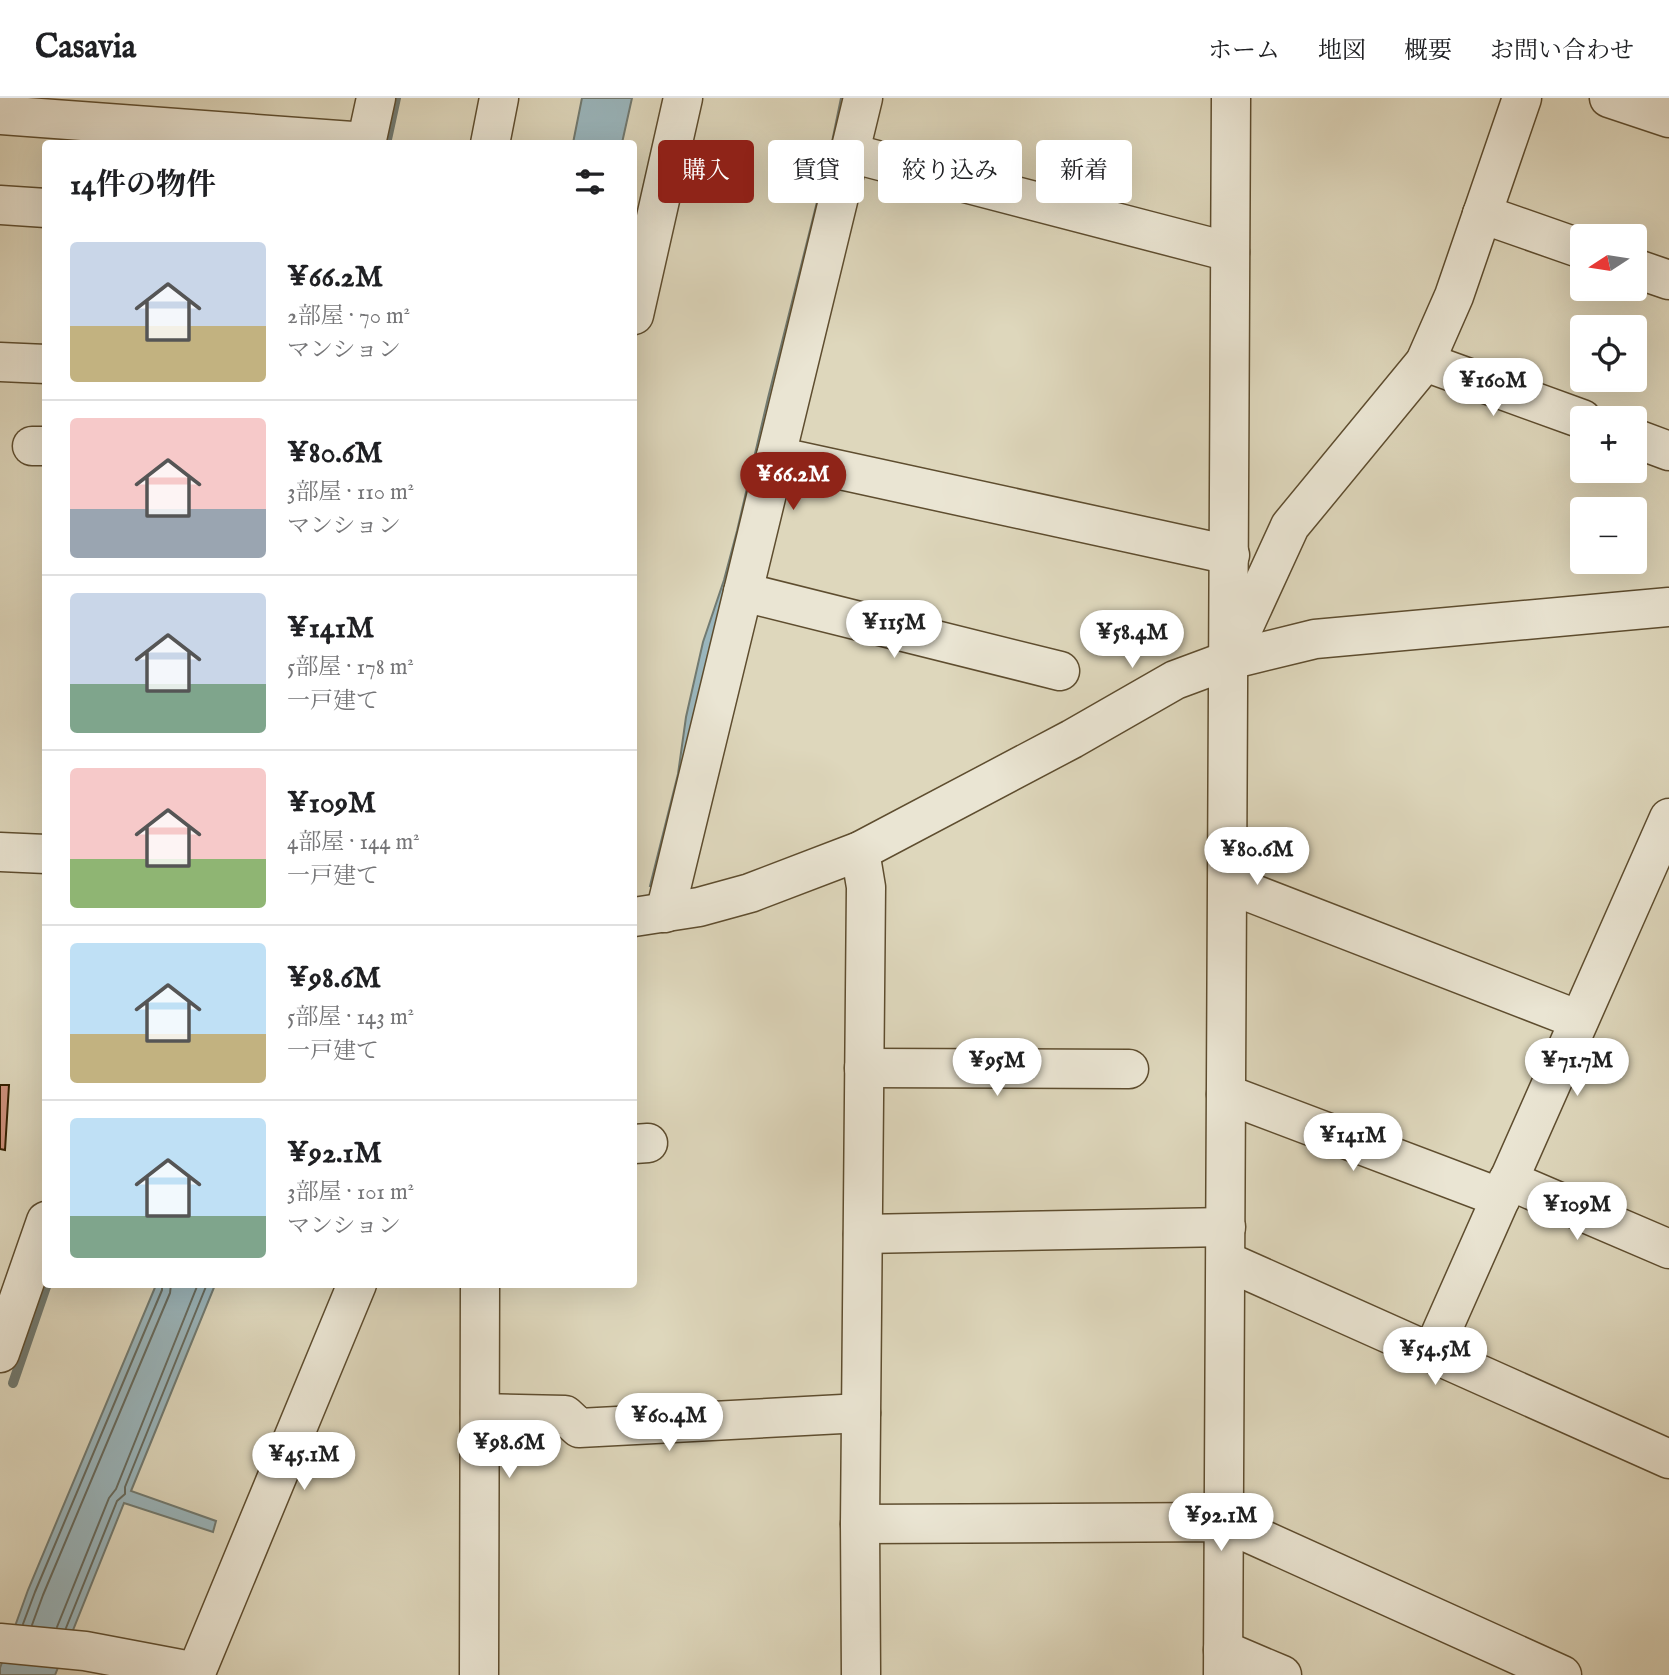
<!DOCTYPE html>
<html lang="ja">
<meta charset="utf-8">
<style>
body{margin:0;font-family:"IM FELL English","Noto Serif JP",serif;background:#f6f6f6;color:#202124;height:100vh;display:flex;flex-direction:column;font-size:26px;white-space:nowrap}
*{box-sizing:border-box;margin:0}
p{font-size:23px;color:#757577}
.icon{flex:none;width:38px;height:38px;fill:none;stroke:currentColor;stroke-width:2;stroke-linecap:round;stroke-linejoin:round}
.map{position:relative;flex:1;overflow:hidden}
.sheet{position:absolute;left:42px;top:42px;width:595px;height:1148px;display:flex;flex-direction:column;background:#fff;border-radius:7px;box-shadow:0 7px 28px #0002}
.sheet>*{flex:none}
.hud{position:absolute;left:658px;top:42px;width:665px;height:63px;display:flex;gap:14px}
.needle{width:46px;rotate:258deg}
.fabs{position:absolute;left:1570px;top:126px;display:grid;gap:14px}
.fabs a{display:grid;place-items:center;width:77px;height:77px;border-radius:7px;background:#fff;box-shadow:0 7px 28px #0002;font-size:35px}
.price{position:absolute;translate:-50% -60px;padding:0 16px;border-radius:24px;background:#fff;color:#222;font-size:23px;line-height:46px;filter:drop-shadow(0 2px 4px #0008)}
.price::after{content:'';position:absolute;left:50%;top:42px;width:21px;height:16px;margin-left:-10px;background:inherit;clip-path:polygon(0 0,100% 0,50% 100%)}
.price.selected{background:#8f2418;color:#fff}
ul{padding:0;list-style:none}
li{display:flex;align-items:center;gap:21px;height:175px;padding:0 28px}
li+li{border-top:2px solid #e0e0e0}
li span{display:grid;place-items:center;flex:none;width:196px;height:140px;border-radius:7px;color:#555}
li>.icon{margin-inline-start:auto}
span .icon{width:84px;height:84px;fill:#fffc;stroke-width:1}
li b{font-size:30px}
h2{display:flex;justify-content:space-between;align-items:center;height:84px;padding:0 28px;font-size:30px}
.tag{padding:0 24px;border-radius:7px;background:#fff;box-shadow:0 7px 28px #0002;font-size:24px;line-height:63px}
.tag.selected{background:#8f2418;color:#fff}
header{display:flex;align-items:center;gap:42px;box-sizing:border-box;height:98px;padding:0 35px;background:#fff;border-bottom:2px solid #e0e0e0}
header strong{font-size:33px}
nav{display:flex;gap:38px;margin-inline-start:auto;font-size:24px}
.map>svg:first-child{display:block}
.water{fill:#9ab6bd;stroke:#717a71;stroke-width:2}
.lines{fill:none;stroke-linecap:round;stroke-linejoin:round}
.shore{stroke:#666a5e;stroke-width:2}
.stream{stroke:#717a71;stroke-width:10}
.building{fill:#ce917d;stroke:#331f00;stroke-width:2}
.minor-casing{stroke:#5e4d2f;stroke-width:41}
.tertiary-casing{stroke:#5e4d2f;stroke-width:41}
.minor{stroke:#eae5d3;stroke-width:38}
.tertiary{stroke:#eae5d3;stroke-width:38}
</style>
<header>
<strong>Casavia</strong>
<nav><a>ホーム</a><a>地図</a><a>概要</a><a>お問い合わせ</a></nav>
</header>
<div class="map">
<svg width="1669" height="1577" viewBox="0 0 1669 1577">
<rect width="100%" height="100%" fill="#ded7bc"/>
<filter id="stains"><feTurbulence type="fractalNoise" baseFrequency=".00286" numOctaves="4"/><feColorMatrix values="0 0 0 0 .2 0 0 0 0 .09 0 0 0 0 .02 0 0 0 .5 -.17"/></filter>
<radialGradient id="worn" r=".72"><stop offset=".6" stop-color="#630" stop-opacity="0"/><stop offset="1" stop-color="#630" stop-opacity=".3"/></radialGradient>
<!-- water -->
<g class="water">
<path d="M582,0H632L622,45H573Z"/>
<path d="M841,0H855L663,792L650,788L678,676L686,619L703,544L724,482L737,433L768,300L832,44Z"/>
<path d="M156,1187H215L131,1393L216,1423L213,1434L124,1405L55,1577H0V1570L28,1492Z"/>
</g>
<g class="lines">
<!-- shore -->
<g class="shore">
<path d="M23,1526L35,1494L162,1192V1186"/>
<path d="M32,1527L43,1497L170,1195L171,1186"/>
<path d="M57,1529L109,1400L116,1391L198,1186"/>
<path d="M66,1530L117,1403L125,1396V1389L207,1186"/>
</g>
<!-- stream -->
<g class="stream">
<path d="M386,46L396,0"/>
<path d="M13,1285L47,1186"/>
</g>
</g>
<!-- building -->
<path class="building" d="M0,987H9L5,1052L0,1051Z"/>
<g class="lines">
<defs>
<g id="minor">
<path d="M1609,0L1669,20"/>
<path d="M0,17L366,44"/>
<path d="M366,46L376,0"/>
<path d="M490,46L499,0"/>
<path d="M850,55L1230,154"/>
<path d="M0,107L46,110"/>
<path d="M1482,116L1582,151"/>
<path d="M1634,170L1669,182"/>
<path d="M0,264L46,266"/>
<path d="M1425,264L1582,321"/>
<path d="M1634,340L1669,353"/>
<path d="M32,348H46"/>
<path d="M776,358L1230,457"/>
<path d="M743,494L1060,573"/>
<path d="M1234,550L1290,428L1425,264L1454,198L1522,0"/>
<path d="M860,753L866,789L860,1426L861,1577"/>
<path d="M0,754L46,756"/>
<path d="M1228,786L1579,922"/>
<path d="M665,815L863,0"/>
<path d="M634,819L699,809L750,795L860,753L1072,641L1175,582L1229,562L1315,541L1669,509"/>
<path d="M864,970L1129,971"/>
<path d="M1226,996L1501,1100"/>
<path d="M634,1046L648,1045"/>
<path d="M1508,1082L1669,1151"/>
<path d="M863,1136L1226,1129"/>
<path d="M1226,1163L1669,1361"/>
<path d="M0,1255L46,1123"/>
<path d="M1432,1255L1669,720"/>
<path d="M480,1315L565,1317L579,1330L861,1315"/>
<path d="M860,1426L1224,1424L1562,1577"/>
<path d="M1223,1552L1282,1577"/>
<path d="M479,1577L480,1186"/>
<path d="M1223,1577L1231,0"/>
</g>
<g id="tertiary">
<path d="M634,217L683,0"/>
<path d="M0,1545L85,1553L196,1574"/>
<path d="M195,1577L357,1186"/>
</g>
</defs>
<!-- minor casing -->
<use href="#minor" class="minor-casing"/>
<!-- tertiary casing -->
<use href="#tertiary" class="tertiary-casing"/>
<!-- minor -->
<use href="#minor" class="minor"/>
<!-- tertiary -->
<use href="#tertiary" class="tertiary"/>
</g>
<rect width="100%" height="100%" filter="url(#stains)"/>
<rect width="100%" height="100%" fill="url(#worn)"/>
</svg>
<div class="fabs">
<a><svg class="needle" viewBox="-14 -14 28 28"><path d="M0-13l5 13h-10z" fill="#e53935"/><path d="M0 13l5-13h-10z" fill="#757577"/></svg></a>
<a><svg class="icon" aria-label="locate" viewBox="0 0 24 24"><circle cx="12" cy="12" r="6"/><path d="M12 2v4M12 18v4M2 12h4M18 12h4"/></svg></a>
<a>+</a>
<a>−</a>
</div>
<b class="price" style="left:1493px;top:320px">¥160M</b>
<b class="price selected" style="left:793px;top:414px">¥66.2M</b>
<b class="price" style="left:894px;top:562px">¥115M</b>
<b class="price" style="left:1132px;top:572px">¥58.4M</b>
<b class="price" style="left:1257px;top:789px">¥80.6M</b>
<b class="price" style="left:997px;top:1000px">¥95M</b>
<b class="price" style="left:1577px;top:1000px">¥71.7M</b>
<b class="price" style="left:1353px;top:1075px">¥141M</b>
<b class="price" style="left:1577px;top:1144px">¥109M</b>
<b class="price" style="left:1435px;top:1289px">¥54.5M</b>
<b class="price" style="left:669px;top:1355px">¥60.4M</b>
<b class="price" style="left:509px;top:1382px">¥98.6M</b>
<b class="price" style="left:304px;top:1394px">¥45.1M</b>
<b class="price" style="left:1221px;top:1455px">¥92.1M</b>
<div class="hud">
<a class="tag selected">購入</a>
<a class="tag">賃貸</a>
<a class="tag">絞り込み</a>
<a class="tag">新着</a>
</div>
<section class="sheet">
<h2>14件の物件<svg class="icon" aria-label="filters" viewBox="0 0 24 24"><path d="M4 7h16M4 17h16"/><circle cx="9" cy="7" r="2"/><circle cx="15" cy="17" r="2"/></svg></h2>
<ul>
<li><span style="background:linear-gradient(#c9d6e8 60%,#c2b280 0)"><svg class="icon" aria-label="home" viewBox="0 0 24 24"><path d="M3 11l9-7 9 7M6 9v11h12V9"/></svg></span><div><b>¥66.2M</b><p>2部屋 · 70 m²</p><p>マンション</p></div></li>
<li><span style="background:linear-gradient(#f6c9c9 65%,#9aa5b1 0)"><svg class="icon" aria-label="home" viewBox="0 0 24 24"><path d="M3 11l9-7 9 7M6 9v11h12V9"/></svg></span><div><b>¥80.6M</b><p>3部屋 · 110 m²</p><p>マンション</p></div></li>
<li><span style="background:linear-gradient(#c9d6e8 65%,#7fa58c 0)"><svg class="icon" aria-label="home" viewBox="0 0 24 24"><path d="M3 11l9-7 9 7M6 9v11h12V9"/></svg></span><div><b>¥141M</b><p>5部屋 · 178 m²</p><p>一戸建て</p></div></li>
<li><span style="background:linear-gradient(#f6c9c9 65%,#8fb573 0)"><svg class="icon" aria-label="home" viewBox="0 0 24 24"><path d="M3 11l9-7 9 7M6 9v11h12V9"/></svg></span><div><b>¥109M</b><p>4部屋 · 144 m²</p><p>一戸建て</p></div></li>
<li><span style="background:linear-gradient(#bfe0f5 65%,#c2b280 0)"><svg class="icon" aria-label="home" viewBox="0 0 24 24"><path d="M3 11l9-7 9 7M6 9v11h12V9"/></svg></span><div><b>¥98.6M</b><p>5部屋 · 143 m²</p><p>一戸建て</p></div></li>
<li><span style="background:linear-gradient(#bfe0f5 70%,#7fa58c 0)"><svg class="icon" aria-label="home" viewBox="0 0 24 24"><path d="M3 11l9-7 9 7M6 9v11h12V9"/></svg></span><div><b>¥92.1M</b><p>3部屋 · 101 m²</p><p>マンション</p></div></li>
</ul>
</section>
</div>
